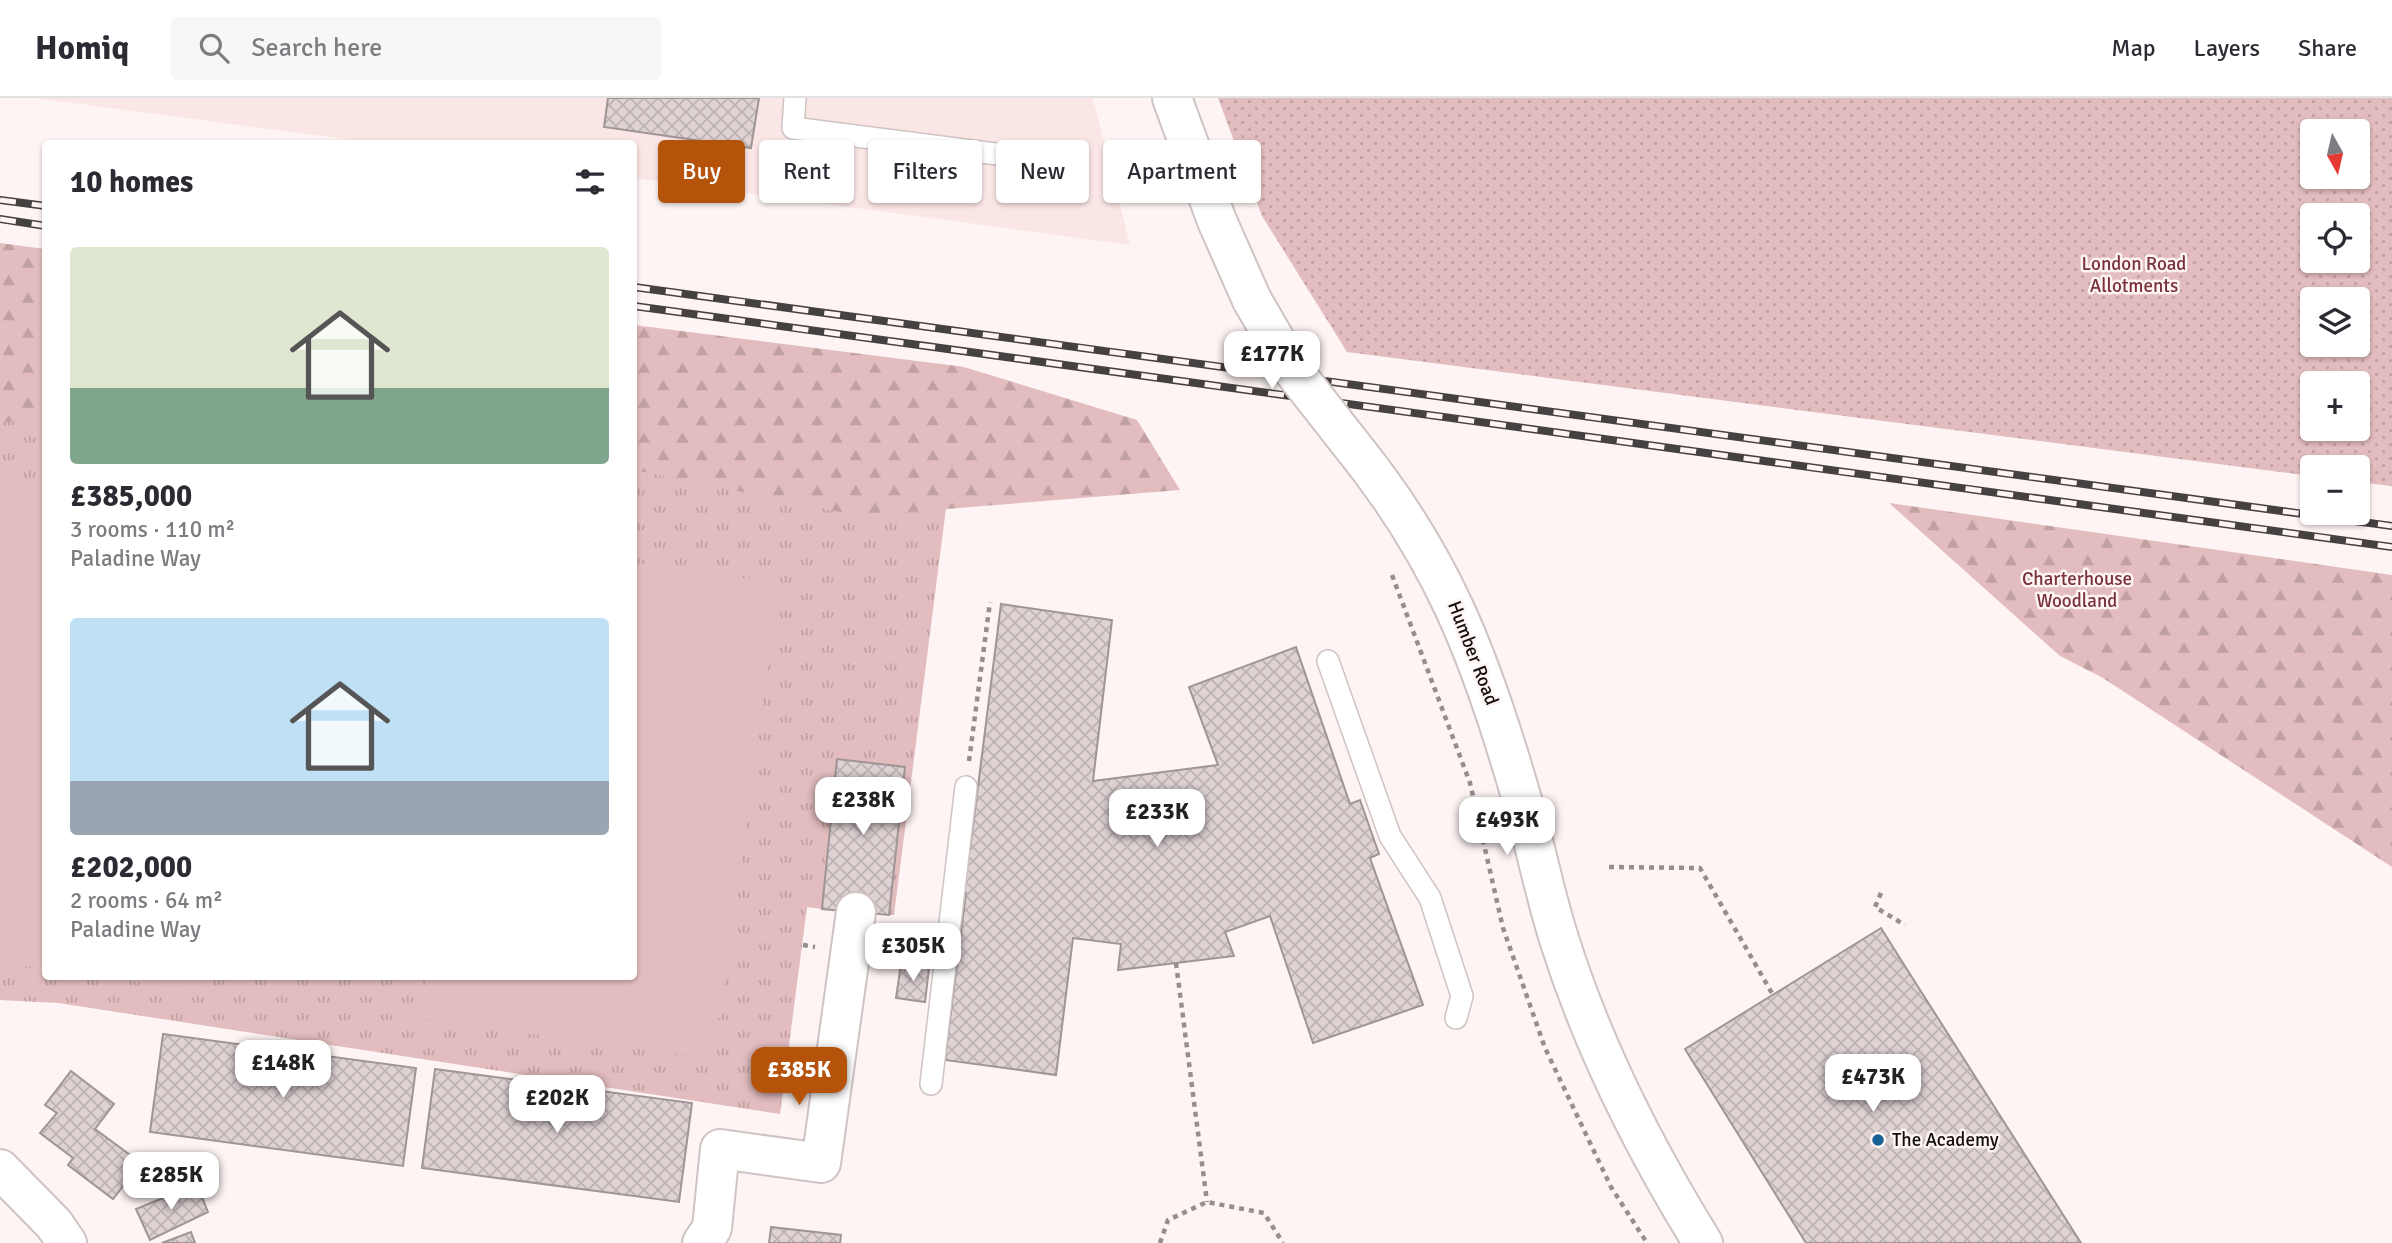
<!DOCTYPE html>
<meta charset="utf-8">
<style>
body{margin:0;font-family:Signika,sans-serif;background:#f7f7f7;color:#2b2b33;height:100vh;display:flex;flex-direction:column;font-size:26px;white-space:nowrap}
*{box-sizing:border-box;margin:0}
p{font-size:23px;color:#7c7c81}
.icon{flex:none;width:38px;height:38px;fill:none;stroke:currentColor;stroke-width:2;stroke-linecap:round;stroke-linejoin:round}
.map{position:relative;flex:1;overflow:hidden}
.drawer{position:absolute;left:42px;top:42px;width:595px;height:840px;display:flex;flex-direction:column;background:#fff;border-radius:7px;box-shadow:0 2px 5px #0004}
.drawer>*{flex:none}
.top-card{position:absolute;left:658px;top:42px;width:665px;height:63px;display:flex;gap:14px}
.needle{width:46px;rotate:172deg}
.fabs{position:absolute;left:2300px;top:21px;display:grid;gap:14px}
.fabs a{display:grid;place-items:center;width:70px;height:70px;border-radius:7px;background:#fff;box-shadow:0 2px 5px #0004;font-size:35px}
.price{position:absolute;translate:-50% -60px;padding:0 16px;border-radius:14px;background:#fff;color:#222;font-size:23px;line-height:46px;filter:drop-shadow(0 2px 4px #0008)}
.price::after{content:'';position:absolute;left:50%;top:42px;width:21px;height:16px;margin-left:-10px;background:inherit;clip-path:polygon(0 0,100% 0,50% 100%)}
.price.on{background:#b45309;color:#fff}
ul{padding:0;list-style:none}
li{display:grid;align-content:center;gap:14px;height:371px;padding:0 28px}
li span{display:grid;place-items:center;height:217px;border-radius:7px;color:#555}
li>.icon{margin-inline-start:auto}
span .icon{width:126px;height:126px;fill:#fffc;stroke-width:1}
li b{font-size:30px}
h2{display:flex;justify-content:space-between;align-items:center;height:84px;padding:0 28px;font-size:30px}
.chip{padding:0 24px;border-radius:7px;background:#fff;box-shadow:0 2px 5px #0004;font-size:24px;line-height:63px}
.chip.on{background:#b45309;color:#fff}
header{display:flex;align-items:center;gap:42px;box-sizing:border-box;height:98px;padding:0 35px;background:#fff;border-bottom:2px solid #e1e1e2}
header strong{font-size:33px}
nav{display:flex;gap:38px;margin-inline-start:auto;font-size:24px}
.search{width:490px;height:63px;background:#f7f7f7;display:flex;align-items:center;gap:18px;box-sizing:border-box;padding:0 24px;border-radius:7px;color:#7c7c81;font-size:26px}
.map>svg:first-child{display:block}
.built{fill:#fbe6e6}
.grass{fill:url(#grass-tufts)}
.forest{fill:url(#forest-firs)}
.garden{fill:url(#garden-dots);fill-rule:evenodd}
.pitch{fill:#e2bcbe}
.building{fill:url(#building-cross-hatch);stroke:#a09595;stroke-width:2}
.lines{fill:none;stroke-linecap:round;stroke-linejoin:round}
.service-casing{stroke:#cfc3c3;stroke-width:24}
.minor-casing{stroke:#cfc3c3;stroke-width:42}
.secondary-casing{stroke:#cfc3c3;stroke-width:42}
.path{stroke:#958e8e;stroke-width:4.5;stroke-dasharray:5 5;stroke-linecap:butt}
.service{stroke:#fff;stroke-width:21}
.minor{stroke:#fff;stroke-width:38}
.secondary{stroke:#fff;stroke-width:38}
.rail-casing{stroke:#464141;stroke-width:8}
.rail{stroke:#fef4f4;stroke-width:5;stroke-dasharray:16;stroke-linecap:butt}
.secondary-bridge-casing{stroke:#cfc3c3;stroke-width:42;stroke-linecap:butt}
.secondary-bridge{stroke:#fff;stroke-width:38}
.poi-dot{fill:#196195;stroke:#fef4f4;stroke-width:2.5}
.labels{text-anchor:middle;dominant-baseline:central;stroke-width:5;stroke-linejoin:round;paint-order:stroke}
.park-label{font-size:19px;fill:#79323a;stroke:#fef4f4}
.street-label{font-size:19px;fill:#130f0f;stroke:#fef4f4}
.poi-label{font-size:19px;fill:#130f0f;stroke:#fef4f4;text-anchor:start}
</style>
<header>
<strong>Homiq</strong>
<div class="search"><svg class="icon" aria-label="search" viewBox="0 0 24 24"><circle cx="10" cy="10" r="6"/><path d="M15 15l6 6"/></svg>Search here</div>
<nav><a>Map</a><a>Layers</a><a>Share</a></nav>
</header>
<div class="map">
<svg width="2392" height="1145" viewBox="0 0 2392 1145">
<defs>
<pattern id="grass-tufts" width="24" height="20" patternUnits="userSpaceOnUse" patternTransform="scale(1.75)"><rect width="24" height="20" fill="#e2bcbe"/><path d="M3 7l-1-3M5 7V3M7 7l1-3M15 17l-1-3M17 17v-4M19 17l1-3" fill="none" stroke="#c1a0a2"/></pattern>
<pattern id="forest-firs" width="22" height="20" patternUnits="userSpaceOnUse" patternTransform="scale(1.75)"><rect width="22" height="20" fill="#e2bcbe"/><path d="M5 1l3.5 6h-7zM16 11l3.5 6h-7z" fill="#c1a0a2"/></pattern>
<pattern id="garden-dots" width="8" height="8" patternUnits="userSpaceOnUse" patternTransform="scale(1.75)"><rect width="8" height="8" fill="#e2bcbe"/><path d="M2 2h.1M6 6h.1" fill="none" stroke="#c1a0a2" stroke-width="1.8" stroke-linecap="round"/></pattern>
<pattern id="building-cross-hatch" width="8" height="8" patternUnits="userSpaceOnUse" patternTransform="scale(1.75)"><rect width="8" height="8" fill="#ded2d3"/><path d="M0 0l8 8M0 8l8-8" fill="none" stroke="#beb3b4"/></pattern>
</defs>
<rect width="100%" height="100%" fill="#fef4f4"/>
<!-- built -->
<path class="built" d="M36,0H1093L1130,147L634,80V46L375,45Z"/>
<!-- grass -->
<path class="grass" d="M0,151L45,157L46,878H634V229L964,269L894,817H889L905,669L837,661L822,811L807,809L780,1016L58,905L0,902Z"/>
<!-- forest -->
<g class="forest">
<path d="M0,145L45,151V320L0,325Z"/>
<path d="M634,227L964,269L1137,322L1180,392L860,418L634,372Z"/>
<path d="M1889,405L2392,477V769L2103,580L2060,558Z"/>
</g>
<!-- garden -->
<path class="garden" d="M1218,0H2392V388L2357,384V369H2312V378L1347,254L1262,118ZM2312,33H2357V79H2312ZM2312,117H2357V163H2312ZM2312,201H2357V247H2312ZM2312,285H2357V331H2312Z"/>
<!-- pitch -->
<g class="pitch">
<path d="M0,379L45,385V871L0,865Z"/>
<path d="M634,465L780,485L713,961L420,921L426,879L634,878Z"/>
<path d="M98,879H214L212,894Z"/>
</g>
<!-- building -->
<g class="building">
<path d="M608,0H759L751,50L604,29Z"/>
<path d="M1001,506L1112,522L1093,683L1218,667L1189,589L1296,549L1350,706L1360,702L1379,756L1370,760L1423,907L1313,945L1270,818L1225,834L1234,858L1118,872L1121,846L1073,840L1056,977L945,962L966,795L955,792L960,751L970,752Z"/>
<path d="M837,661L905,669L889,817L822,811Z"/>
<path d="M1881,830L1901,862L2081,1145H1806L1685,951Z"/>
<path d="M901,866L929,870L925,904L896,900Z"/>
<path d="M163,936L416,970L403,1068L150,1034Z"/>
<path d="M435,971L692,1005L679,1104L422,1070Z"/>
<path d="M71,973L114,1006L95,1031L141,1065L113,1101L68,1067L73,1060L40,1035L57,1015L45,1007Z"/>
<path d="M199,1092L208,1114L150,1142L136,1111L170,1097Z"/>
<path d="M771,1129L841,1137L840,1145H769Z"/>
<path d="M191,1134L195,1145H162Z"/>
</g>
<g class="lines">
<defs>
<g id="service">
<path d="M795,0L793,30L1028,60"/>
<path d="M1328,563L1390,738L1430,800L1462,898L1456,920"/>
<path d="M931,986L966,689"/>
</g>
<g id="minor">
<path d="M0,1071L54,1126L67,1145"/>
<path d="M702,1145L712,1130L720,1051L821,1065L856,814"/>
</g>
<g id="secondary">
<path d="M1172,0L1217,123L1252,202"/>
<path d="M1350,345C1442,458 1480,557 1520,695C1535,744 1544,795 1560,844C1594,951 1644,1050 1703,1145"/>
</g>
</defs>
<!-- service casing -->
<use href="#service" class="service-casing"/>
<!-- minor casing -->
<use href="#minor" class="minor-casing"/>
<!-- secondary casing -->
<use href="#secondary" class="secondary-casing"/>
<!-- path -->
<g class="path">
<path d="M1392,477L1470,685L1503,830L1545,950L1611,1089L1647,1145"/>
<path d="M969,663L990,504"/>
<path d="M1609,769L1700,770L1773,897"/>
<path d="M1881,795L1875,809L1905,827"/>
<path d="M803,847L815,849"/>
<path d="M1176,865L1207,1104"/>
<path d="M1160,1145L1168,1122L1207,1104L1264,1115L1283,1145"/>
</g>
<!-- service -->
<use href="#service" class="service"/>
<!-- minor -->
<use href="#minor" class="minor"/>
<!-- secondary -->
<use href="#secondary" class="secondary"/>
<defs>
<g id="rail">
<path d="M0,102L46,108"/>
<path d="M0,121L46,128"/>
<path d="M634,189L2392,428"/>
<path d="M634,208L2392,449"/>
</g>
</defs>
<!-- rail casing -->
<use href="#rail" class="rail-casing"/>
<!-- rail -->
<use href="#rail" class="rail"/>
<defs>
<path id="secondary-bridge" d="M1252,202L1292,271L1350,345"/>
</defs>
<!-- secondary-bridge casing -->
<use href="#secondary-bridge" class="secondary-bridge-casing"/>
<!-- secondary-bridge -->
<use href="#secondary-bridge" class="secondary-bridge"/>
</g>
<!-- markers -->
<circle class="poi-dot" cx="1878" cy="1042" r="7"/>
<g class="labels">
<!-- park labels -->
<g class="park-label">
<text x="2134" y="166">London Road<tspan x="2134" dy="22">Allotments</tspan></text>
<text x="2077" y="481">Charterhouse<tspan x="2077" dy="22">Woodland</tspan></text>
</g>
<!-- street labels -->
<g class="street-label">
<text transform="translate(1473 555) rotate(69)">Humber Road</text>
</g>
<!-- poi labels -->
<g class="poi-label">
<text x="1892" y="1042">The Academy</text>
</g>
</g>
</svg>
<div class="fabs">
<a><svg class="needle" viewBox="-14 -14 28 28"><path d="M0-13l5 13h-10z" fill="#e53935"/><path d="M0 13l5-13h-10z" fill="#7c7c81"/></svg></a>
<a><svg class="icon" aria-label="locate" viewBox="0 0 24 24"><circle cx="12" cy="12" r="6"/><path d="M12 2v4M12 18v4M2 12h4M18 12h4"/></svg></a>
<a><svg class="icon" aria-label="layers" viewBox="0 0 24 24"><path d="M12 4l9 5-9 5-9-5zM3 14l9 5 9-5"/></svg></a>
<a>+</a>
<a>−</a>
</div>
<b class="price" style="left:1272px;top:293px">£177K</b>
<b class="price" style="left:863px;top:739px">£238K</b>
<b class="price" style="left:1157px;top:751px">£233K</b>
<b class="price" style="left:1507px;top:759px">£493K</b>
<b class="price" style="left:913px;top:885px">£305K</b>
<b class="price" style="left:283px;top:1002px">£148K</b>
<b class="price on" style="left:799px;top:1009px">£385K</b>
<b class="price" style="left:1873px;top:1016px">£473K</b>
<b class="price" style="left:557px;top:1037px">£202K</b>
<b class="price" style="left:171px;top:1114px">£285K</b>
<div class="top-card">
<a class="chip on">Buy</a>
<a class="chip">Rent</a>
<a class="chip">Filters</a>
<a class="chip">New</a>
<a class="chip">Apartment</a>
</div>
<section class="drawer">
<h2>10 homes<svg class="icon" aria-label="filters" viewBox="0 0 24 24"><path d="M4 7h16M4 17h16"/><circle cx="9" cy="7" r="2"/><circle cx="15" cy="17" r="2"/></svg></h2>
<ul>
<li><span style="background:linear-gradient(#dfe7d0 65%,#7fa58c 0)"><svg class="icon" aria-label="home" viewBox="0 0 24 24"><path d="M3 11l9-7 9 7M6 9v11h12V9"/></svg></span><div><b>£385,000</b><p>3 rooms · 110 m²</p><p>Paladine Way</p></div></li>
<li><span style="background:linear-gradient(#bfe0f5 75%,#9aa5b1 0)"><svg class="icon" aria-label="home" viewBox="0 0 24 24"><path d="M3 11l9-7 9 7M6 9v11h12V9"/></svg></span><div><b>£202,000</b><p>2 rooms · 64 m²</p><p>Paladine Way</p></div></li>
</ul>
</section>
</div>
